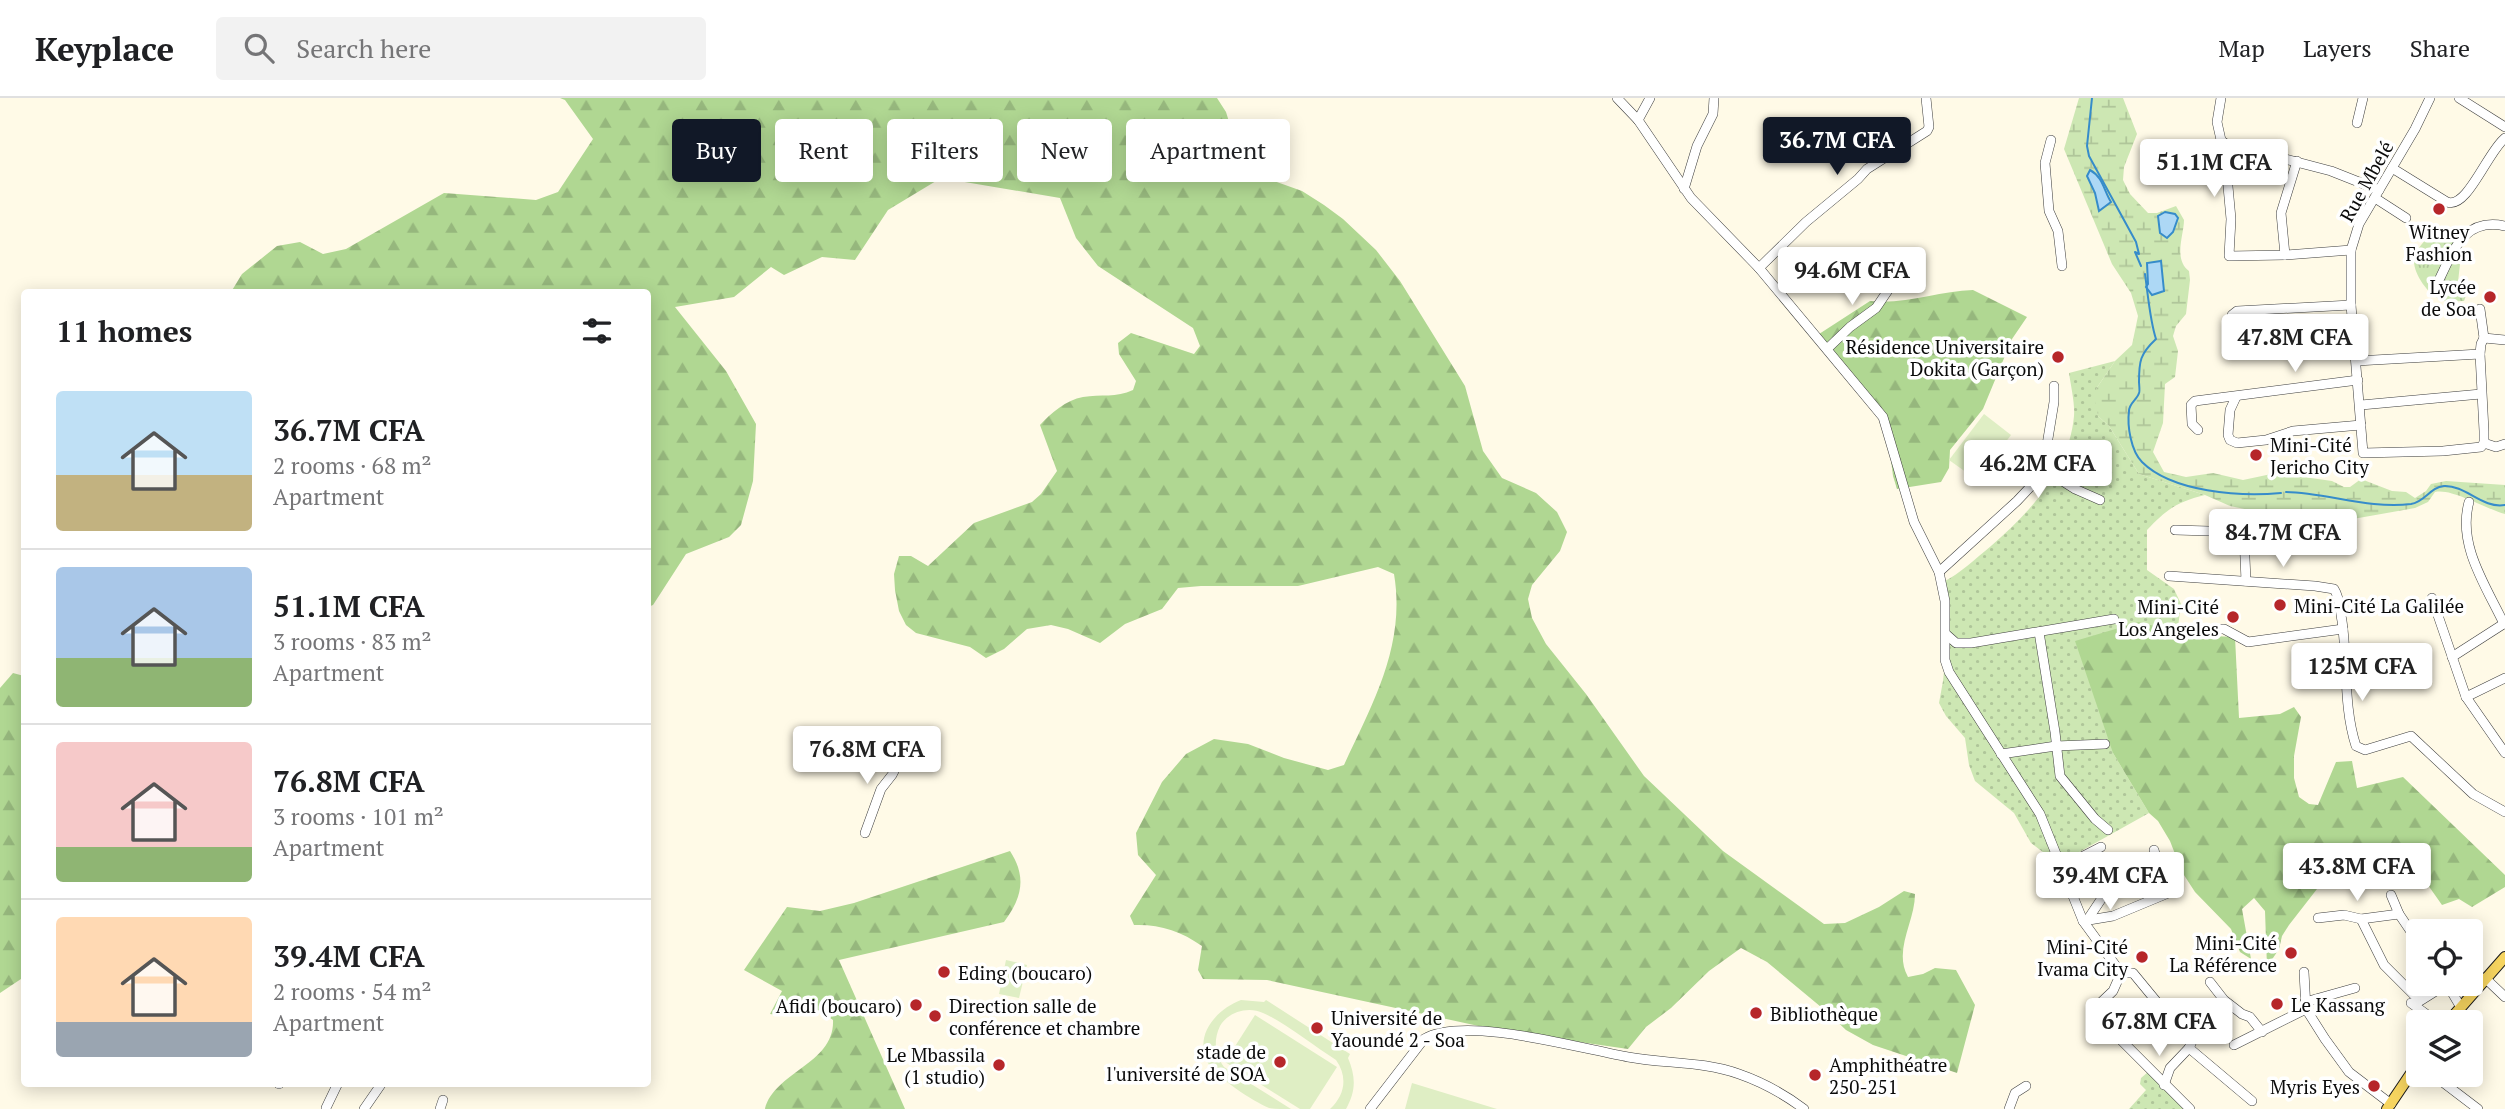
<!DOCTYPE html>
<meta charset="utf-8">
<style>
body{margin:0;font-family:"PT Serif",serif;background:#f2f2f2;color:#202124;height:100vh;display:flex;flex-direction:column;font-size:26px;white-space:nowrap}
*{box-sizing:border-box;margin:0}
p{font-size:23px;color:#757577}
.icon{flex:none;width:38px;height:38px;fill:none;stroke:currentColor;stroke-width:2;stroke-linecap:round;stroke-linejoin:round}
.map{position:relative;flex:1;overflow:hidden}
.drawer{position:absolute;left:21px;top:191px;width:630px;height:798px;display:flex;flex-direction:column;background:#fff;border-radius:7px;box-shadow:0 4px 18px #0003}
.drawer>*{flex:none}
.banner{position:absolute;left:672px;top:21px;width:665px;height:63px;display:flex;gap:14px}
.fabs{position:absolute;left:2406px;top:821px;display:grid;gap:14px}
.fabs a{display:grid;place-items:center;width:77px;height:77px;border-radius:7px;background:#fff;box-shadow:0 4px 18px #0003;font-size:35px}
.price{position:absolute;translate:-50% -60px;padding:0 16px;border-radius:7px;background:#fff;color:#222;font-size:23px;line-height:46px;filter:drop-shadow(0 2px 4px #0008)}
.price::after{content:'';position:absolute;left:50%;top:42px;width:21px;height:16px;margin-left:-10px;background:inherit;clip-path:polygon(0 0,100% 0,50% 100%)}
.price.selected{background:#111827;color:#fff}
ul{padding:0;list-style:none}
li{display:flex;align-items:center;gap:21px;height:175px;padding:0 35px}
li+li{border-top:2px solid #e0e0e0}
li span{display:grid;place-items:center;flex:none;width:196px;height:140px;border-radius:7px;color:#555}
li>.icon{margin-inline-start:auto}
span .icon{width:84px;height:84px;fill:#fffc;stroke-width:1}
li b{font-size:30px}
h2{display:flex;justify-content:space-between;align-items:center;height:84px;padding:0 35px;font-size:30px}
.chip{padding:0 24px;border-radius:7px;background:#fff;box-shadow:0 4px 18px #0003;font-size:24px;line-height:63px}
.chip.selected{background:#111827;color:#fff}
header{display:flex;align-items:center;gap:42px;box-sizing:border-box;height:98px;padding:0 35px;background:#fff;border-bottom:2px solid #e0e0e0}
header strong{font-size:33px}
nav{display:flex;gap:38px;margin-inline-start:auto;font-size:24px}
.search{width:490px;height:63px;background:#f2f2f2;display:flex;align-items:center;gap:18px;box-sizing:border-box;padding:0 24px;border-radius:7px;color:#757577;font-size:26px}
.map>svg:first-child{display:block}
.grass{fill:url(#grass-dots)}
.forest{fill:url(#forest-firs)}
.wetland{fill:url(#wetland-marsh)}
.park{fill:url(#park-tufts)}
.pitch{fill:#dfeec4}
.water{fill:#add8f5;stroke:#368cca;stroke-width:2}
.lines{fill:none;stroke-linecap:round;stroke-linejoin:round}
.stream{stroke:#368cca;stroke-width:2}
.minor-casing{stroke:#3d3d3d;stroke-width:10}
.major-casing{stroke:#1b1b1b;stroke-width:12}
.minor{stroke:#fff;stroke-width:9}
.major{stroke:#f6d45f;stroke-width:10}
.poi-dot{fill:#b6262a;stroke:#fff;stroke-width:2.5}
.labels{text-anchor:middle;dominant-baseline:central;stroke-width:7;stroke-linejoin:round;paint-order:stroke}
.street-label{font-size:19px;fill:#0a0a0a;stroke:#fff}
.poi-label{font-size:19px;fill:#0a0a0a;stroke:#fff;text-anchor:end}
</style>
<header>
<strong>Keyplace</strong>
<div class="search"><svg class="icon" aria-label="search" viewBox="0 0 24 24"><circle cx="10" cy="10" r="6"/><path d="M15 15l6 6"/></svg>Search here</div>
<nav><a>Map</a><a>Layers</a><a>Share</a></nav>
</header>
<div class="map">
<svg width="2505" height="1011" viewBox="0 0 2505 1011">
<defs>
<pattern id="grass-dots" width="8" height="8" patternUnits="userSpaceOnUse" patternTransform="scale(1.75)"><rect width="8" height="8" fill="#cde7b3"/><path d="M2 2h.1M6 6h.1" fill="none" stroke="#afc599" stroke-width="1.8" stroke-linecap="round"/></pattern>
<pattern id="forest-firs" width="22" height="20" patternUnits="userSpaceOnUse" patternTransform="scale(1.75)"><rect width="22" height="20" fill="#b0d792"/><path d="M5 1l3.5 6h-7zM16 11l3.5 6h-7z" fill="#96b77d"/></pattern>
<pattern id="wetland-marsh" width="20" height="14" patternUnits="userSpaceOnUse" patternTransform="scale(1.75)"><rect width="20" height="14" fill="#cde7b3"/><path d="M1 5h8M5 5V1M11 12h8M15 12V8" fill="none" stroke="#afc599"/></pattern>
<pattern id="park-tufts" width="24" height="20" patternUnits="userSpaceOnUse" patternTransform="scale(1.75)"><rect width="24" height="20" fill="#cde7b3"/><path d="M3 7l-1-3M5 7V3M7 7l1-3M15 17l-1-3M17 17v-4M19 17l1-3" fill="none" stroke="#afc599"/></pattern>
</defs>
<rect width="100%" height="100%" fill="#fffae7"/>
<!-- grass -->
<g class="grass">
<path d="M2115,263L2096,291L2098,318L2109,328L2139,376L2205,397C2177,404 2167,411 2147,432V472L2174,491L2181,506L2178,529L2191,537L2139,524L2113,655L2149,715L2056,767L2052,761L2031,745L2014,715L1975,683L1969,667L1965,640L1946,618L1939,605L1943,583L1950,517L1943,484C1961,475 1975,461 1991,448C2030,414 2069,373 2074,318C2075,305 2071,289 2069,275Z"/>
<path d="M2148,974L2186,1011H2129L2146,992L2140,986L2141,980Z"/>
</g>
<!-- forest -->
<g class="forest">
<path d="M560,0H1217L1226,14L1235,43L1247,65L1274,83L1302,93L1324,107L1343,121L1376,152L1400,183L1465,288L1483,353L1502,380L1536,395L1557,414L1567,434L1560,453L1532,487L1528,501L1532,520L1546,546L1586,596L1644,678L1723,753L1824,826L1845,825L1879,809L1904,793L1915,796C1915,824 1893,852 1908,879L1923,876L1935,870L1956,872L1975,907L1957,975L1873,947L1846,932L1827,914L1767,864L1741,850L1709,873L1671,910L1646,929L1628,951L1497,932L1267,882L1203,881L1198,872L1202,848C1181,833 1159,826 1134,827L1130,818L1156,777L1138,757L1136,735L1162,684L1186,656L1214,641L1248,646L1284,660L1328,672L1344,667C1373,605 1406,547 1394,476L1378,469L1298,488H1201L1178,490L1162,511L1125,526L1100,545L1068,531L1051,527L1027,531L1004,551L986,560L970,549L916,535L906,527L899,513L895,492L894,476L899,458H911L928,468L974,425L1032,404L1041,396L1057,373L1040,327C1051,315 1066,302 1083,299C1101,296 1116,300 1133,292L1136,283L1119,256L1118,245L1131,235L1194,256L1200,248L1193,230L1098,168L1076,140L1060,100L941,80L888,112L855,162L822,159L784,177L771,169L734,199L675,209L726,273L756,326L753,383L741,427L729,439L686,456L653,507L648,509V194H231L242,176L277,148L300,144L323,156L346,151L444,95L536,102L558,94L593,41L565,2Z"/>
<path d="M1973,192L2027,219L2012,241L1983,311L1950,352L1949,370L1941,384L1897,391L1893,378L1888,338L1883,320L1816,238L1870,203C1904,207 1939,193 1973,192Z"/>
<path d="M2139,524L2191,537L2235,539L2239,620L2280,616L2294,609L2301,619L2294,658V680L2299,699L2309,706L2318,707L2336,664L2352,663L2357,690L2403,679L2505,777V789L2472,809L2459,801L2442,807L2423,780L2379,786L2337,782L2317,791L2289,827L2282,838L2279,851L2267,869L2265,813L2254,800L2242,811L2251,861L2240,854L2231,831L2195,794L2182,774L2170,743L2158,723L2149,715L2113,655L2075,543Z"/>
<path d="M13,575L24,578V879L0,895V590Z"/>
<path d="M1010,753C1027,779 1022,800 1004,824L839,862L905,1011H765C774,974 835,966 833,922C816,910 807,903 786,912C780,915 777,917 770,916L782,893L744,872L787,809L820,813L854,805Z"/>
</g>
<!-- wetland -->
<path class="wetland" d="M2079,0H2123L2137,36L2124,69L2123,82L2130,96L2148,115H2157L2176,108L2184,122C2184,137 2173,161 2189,173L2190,182L2186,216L2176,228L2173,238L2178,253L2175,279L2165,286L2163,325L2153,354L2164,374L2186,379L2213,375L2243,382L2276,375L2332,383L2344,389H2350L2361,381L2392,393L2406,394L2415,400L2426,393L2431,386L2446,383L2505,387V416C2486,411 2452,390 2435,394L2428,404L2415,410L2336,424L2259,414L2230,408L2205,397L2139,376L2109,328L2098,318L2095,304L2096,291L2115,263L2132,247L2138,218L2131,195L2112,166L2064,51Z"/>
<!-- park -->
<path class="park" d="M2443,134L2457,140L2456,155L2460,166L2458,184L2466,197L2464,203C2457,203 2447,204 2441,202C2428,196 2413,176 2414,161C2415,153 2424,144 2429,137Z"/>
<!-- pitch -->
<g class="pitch">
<path d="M1984,316L2011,337L1977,382L1949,362Z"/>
<path d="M1006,862L1027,867L1019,900L999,896Z"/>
<path d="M1241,902L1264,904L1266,902L1350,956L1348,960C1356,979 1356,993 1346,1011H1330C1345,997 1348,979 1336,962C1315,949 1284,924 1263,915C1248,908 1228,914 1220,928C1213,943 1215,956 1224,969L1291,1011C1284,1011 1275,1011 1269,1010C1253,1003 1217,980 1208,965C1193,937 1217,911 1241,902Z"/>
<path d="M1255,917L1337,969L1310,1011H1300L1225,964Z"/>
<path d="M1412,985L1497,1011H1405Z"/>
</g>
<!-- water -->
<g class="water">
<path d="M2090,72C2103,79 2104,93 2111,104L2099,113L2095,95L2087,78Z"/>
<path d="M2165,114L2175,116L2178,120L2173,134L2167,140L2160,135L2158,118Z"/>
<path d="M2161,163L2164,193L2152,197L2146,189L2148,186L2147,165Z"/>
</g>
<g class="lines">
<!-- stream -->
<g class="stream">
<path d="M2092,0L2087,48L2089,58L2136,144L2139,156L2135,154L2141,168"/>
<path d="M2145,176C2148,197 2150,223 2156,241C2140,256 2139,263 2139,284C2139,285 2140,294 2139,295C2137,302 2129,305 2129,313C2127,328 2131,353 2142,364C2172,394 2240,399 2281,395"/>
<path d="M2286,394C2328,395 2368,411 2411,406C2425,404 2430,389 2444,388C2466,387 2482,411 2505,407"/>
</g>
<defs>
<g id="minor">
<path d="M1617,0L1638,22L1691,100L1759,170L1883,319L1914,424L1939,474L1945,503V562L1949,574L2040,716L2083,823L2121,875L2113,893L2094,911"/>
<path d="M2221,0L2217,24L2221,42L2224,45L2231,121L2229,158L2285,157L2351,152"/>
<path d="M2430,0L2415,31L2359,126L2351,152V207L2363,355L2443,353L2481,349L2484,345V333L2480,256L2481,246L2484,240"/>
<path d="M2459,0L2505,29"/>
<path d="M1638,22L1650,0"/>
<path d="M2357,25L2363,0"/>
<path d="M2051,42L2045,65L2049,113L2058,133L2062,168"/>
<path d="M2224,45L2331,73L2379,92"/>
<path d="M2392,70L2447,104C2467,112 2488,53 2505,40"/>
<path d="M1684,91L1697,48L1713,16L1714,0"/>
<path d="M2375,100L2406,120"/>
<path d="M2285,157L2281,115L2297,63"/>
<path d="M1759,170L1806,124L1858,81L1867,71L1927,33L1929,29L1926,0"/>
<path d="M2438,184C2453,154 2463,119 2505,128"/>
<path d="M2480,211L2484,240"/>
<path d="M2484,240L2505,242"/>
<path d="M2229,241L2232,217L2237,213L2351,207"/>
<path d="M1827,251L1850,229L1876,210L1895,182"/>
<path d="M2356,263L2480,256"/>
<path d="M2236,299L2230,312L2228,337L2230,342L2237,345L2266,342L2293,333L2361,327"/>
<path d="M2361,307L2481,296"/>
<path d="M2198,332L2192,326L2191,307L2195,303L2358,282"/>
<path d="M2484,345L2496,349L2505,346"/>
<path d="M2037,378L2053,377L2075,391L2100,402"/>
<path d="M2469,404C2457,447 2486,488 2504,526"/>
<path d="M2175,432L2209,433L2244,437L2246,483"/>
<path d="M1939,474L2017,403L2033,386L2044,365L2054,304V288"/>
<path d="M2169,478L2315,488L2334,491C2340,500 2340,513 2342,523C2348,565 2343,608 2356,648L2365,652L2411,638L2473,696L2505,714"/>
<path d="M2432,500L2466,599L2505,655"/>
<path d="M2189,531H2224L2248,544L2343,531"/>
<path d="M2039,534L2055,634L2060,678L2095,721L2108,732"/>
<path d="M1947,537L1956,545H1971L2114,521"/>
<path d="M2452,559L2505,525"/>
<path d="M2466,599L2505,580"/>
<path d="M2001,656L2056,648L2105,646"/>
<path d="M865,735L881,691L892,677L903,656"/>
<path d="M2062,769L2101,749"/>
<path d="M2391,797L2399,816L2418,844"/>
<path d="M2318,820L2344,817L2361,821L2399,816"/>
<path d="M2088,821L2102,800L2113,790"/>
<path d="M2361,821L2384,867L2420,903L2447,886"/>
<path d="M2083,823L2113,818L2166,796L2154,752"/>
<path d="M2304,874L2306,911L2325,941L2349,974L2391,1006"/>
<path d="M2121,875H2133L2161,909L2195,937L2189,950L2170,970L2164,987"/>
<path d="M2485,880L2505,899"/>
<path d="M2210,884L2224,902L2242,916L2250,919L2262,934"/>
<path d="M2447,886L2460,908"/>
<path d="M2305,904L2355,890"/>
<path d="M2411,905L2437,924"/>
<path d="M2109,930L2190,1011"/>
<path d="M2234,947L2306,911"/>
<path d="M2189,950L2252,1003"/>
<path d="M2432,976L2478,1011"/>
<path d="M279,986V985"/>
<path d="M326,1010L338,985"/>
<path d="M364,1011L382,985"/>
<path d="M440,1011L443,1002"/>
<path d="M1370,1011L1424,941C1465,917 1582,951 1628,959C1665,966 1703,963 1739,976C1762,984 1784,996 1804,1011"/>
<path d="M2009,1011L2015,995L2026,988"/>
</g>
<g id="major">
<path d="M2448,924L2505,859"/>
<path d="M2387,1011L2418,965"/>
</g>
</defs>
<!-- minor casing -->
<use href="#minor" class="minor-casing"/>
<!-- major casing -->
<use href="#major" class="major-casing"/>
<!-- minor -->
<use href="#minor" class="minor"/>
<!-- major -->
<use href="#major" class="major"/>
</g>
<!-- markers -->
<g class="poi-dot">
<circle cx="2439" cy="111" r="7"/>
<circle cx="2490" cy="199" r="7"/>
<circle cx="2058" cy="259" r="7"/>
<circle cx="2256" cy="357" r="7"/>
<circle cx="2280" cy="507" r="7"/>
<circle cx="2233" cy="519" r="7"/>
<circle cx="2291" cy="855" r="7"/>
<circle cx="2142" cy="859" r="7"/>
<circle cx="944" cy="874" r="7"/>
<circle cx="2277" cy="906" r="7"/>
<circle cx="916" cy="907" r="7"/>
<circle cx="1756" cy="915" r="7"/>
<circle cx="935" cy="918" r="7"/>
<circle cx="1317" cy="930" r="7"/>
<circle cx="1280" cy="964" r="7"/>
<circle cx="999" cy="967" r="7"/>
<circle cx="1815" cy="977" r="7"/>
<circle cx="2374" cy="988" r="7"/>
</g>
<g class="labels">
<!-- street labels -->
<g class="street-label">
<text transform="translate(2366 83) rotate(-61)">Rue Mbelé</text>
</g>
<!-- poi labels -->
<g class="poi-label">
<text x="2439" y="133" text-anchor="middle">Witney<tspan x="2439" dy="22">Fashion</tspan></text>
<text x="2476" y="188">Lycée<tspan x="2476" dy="22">de Soa</tspan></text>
<text x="2044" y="248">Résidence Universitaire<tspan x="2044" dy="22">Dokita (Garçon)</tspan></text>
<text x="2270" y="346" text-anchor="start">Mini-Cité<tspan x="2270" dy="22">Jericho City</tspan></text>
<text x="2294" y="507" text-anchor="start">Mini-Cité La Galilée</text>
<text x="2219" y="508">Mini-Cité<tspan x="2219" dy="22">Los Angeles</tspan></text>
<text x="2277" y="844">Mini-Cité<tspan x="2277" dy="22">La Référence</tspan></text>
<text x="2128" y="848">Mini-Cité<tspan x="2128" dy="22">Ivama City</tspan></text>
<text x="958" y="874" text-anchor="start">Eding (boucaro)</text>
<text x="2291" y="906" text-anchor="start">Le Kassang</text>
<text x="902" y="907">Afidi (boucaro)</text>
<text x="949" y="907" text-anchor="start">Direction salle de<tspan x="949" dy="22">conférence et chambre</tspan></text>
<text x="1770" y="915" text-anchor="start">Bibliothèque</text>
<text x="1331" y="919" text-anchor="start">Université de<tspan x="1331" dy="22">Yaoundé 2 - Soa</tspan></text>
<text x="1266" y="953">stade de<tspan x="1266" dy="22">l'université de SOA</tspan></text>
<text x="985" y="956">Le Mbassila<tspan x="985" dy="22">(1 studio)</tspan></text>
<text x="1829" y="966" text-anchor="start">Amphithéatre<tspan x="1829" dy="22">250-251</tspan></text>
<text x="2360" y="988">Myris Eyes</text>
</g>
</g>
</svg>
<div class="fabs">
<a><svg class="icon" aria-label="locate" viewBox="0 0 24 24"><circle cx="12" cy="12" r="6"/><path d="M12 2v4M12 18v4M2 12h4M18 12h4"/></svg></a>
<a><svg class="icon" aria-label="layers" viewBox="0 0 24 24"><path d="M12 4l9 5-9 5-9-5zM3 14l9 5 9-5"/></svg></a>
</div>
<b class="price selected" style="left:1837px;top:79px">36.7M CFA</b>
<b class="price" style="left:2214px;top:101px">51.1M CFA</b>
<b class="price" style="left:1852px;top:209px">94.6M CFA</b>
<b class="price" style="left:2295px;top:276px">47.8M CFA</b>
<b class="price" style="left:2038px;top:402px">46.2M CFA</b>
<b class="price" style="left:2283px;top:471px">84.7M CFA</b>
<b class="price" style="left:2362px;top:605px">125M CFA</b>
<b class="price" style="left:867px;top:688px">76.8M CFA</b>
<b class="price" style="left:2357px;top:805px">43.8M CFA</b>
<b class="price" style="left:2110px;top:814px">39.4M CFA</b>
<b class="price" style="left:2159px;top:960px">67.8M CFA</b>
<div class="banner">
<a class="chip selected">Buy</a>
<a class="chip">Rent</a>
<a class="chip">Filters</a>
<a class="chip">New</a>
<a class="chip">Apartment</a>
</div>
<section class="drawer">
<h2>11 homes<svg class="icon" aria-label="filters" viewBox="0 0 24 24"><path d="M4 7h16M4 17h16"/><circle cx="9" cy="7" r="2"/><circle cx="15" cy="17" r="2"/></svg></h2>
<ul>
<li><span style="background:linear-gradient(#bfe0f5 60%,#c2b280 0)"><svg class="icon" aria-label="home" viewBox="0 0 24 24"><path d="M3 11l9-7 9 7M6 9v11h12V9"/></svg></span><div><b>36.7M CFA</b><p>2 rooms · 68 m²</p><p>Apartment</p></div></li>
<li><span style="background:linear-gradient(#a9c7e8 65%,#8fb573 0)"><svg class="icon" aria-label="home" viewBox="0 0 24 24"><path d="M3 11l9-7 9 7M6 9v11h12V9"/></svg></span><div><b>51.1M CFA</b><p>3 rooms · 83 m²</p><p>Apartment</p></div></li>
<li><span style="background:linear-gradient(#f6c9c9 75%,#8fb573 0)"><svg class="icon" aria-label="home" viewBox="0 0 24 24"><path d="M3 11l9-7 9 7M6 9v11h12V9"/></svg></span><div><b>76.8M CFA</b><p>3 rooms · 101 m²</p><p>Apartment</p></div></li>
<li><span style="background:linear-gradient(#ffd9b3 75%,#9aa5b1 0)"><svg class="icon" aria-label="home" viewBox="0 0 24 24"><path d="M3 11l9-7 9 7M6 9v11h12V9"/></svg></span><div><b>39.4M CFA</b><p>2 rooms · 54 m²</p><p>Apartment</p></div></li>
</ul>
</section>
</div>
